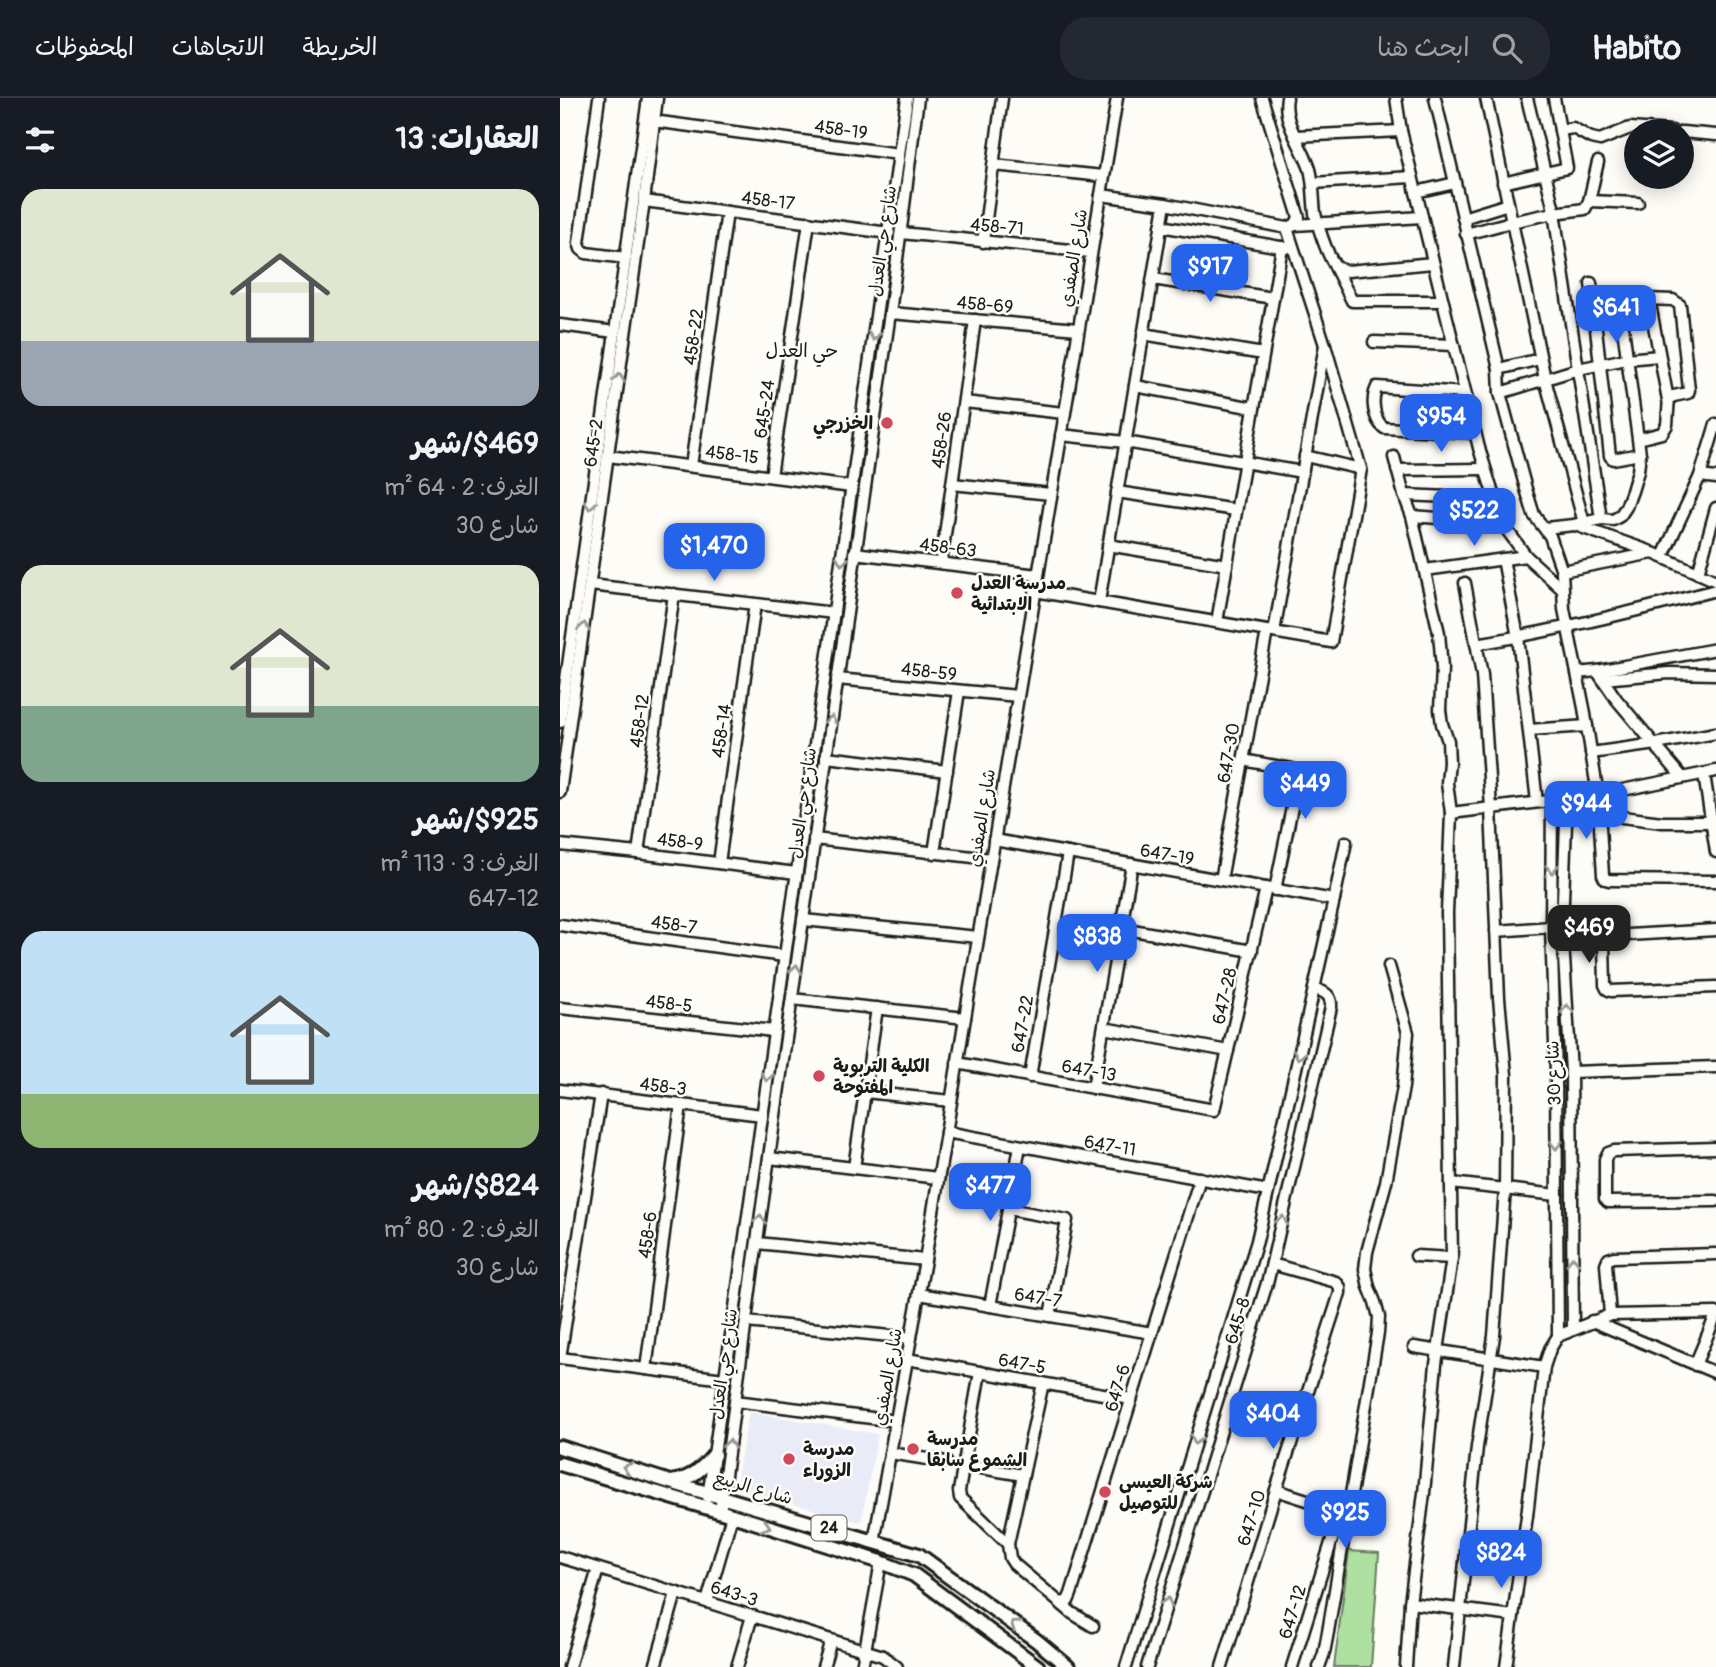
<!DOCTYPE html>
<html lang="ar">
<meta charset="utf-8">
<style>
body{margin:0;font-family:Pangolin,"Playpen Sans Arabic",sans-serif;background:#242831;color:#f1f3f6;direction:rtl;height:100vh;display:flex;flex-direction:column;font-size:26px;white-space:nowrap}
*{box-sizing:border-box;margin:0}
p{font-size:23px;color:#9ea1a6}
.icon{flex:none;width:38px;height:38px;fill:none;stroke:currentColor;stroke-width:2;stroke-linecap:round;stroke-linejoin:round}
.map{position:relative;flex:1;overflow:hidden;direction:ltr}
.panel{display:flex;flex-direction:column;background:#171b24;width:560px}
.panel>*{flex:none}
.tools{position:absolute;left:1064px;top:21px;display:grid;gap:14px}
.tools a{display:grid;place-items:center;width:70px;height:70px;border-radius:50%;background:#171b24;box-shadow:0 4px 18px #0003;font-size:35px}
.price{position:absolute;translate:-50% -60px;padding:0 16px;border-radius:14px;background:#2563eb;color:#fff;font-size:23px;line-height:46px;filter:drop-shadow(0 2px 4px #0008)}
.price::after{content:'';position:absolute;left:50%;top:42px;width:21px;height:16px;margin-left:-10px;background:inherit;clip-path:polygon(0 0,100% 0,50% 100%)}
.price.on{background:#222;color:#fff}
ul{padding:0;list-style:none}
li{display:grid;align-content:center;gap:14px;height:371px;padding:0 21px}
li span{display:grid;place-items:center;height:217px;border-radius:21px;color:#555}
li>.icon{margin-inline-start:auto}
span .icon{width:126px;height:126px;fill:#fffc;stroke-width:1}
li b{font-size:30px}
h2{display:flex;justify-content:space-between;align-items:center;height:84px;padding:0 21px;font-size:30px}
header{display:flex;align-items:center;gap:42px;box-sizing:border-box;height:98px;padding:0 35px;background:#171b24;border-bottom:2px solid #363941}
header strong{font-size:33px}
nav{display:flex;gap:38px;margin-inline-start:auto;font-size:24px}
.search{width:490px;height:63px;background:#242831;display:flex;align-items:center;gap:18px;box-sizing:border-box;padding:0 24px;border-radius:28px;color:#9ea1a6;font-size:26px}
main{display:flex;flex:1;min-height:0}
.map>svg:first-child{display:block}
.built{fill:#e9ecf7}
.grass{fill:#aee0a1;stroke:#657e5e;stroke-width:2}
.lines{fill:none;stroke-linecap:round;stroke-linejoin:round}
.minor-casing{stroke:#1c1c1c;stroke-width:15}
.major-casing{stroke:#1c1c1c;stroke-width:18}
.minor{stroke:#fdfcf7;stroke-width:10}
.major{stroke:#fdfcf7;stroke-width:12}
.oneway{stroke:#989794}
.poi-dot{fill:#d1495b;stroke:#fdfcf7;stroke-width:2.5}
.labels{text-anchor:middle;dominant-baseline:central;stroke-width:5;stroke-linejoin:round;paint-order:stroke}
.shield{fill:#fdfcf7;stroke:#605f5e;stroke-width:2}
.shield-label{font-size:16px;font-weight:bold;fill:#1c1c1c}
.street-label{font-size:18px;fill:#1c1c1c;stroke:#fdfcf7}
.poi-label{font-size:18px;font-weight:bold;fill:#1c1c1c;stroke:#fdfcf7;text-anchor:start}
.neighbourhood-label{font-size:19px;fill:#1c1c1c;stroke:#fdfcf7}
</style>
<header>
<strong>Habito</strong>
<div class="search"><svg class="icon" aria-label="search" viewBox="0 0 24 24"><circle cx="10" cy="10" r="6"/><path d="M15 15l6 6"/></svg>ابحث هنا</div>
<nav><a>الخريطة</a><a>الاتجاهات</a><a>المحفوظات</a></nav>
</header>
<main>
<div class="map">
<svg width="1156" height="1569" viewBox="0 0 1156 1569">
<rect width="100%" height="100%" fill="#fdfcf7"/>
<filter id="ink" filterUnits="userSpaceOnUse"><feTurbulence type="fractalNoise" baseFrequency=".0143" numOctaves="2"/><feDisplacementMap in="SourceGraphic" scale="14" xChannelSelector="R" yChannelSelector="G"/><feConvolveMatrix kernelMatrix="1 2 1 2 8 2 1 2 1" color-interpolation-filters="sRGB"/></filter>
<g filter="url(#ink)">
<!-- built -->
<path class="built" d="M189,1314L318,1336L301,1424L182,1392L176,1384Z"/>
<!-- grass -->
<path class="grass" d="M789,1453L819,1455L811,1569H774Z"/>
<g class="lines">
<defs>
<g id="minor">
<path d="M39,0L19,145L21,151L26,155L66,160"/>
<path d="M727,0C722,24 743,49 750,71C754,86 753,100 755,115C757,126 767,156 774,166C777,171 782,172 788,173L873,165"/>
<path d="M836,0L841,33"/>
<path d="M875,0L939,271L940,295L966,391L974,417L990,438L1002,473L1004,511L1024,610L1038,697L1043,777L1045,781L1049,782L1156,783"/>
<path d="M926,0L985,281L1024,425"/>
<path d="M967,0L993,108L1041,421"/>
<path d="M93,23L339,56"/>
<path d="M1000,32L1013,30L1031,40L1040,42L1070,30L1112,33"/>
<path d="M1122,34L1156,37"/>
<path d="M735,38L841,33L919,350L942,425L966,458L1002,491"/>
<path d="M433,67L543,78"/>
<path d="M753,85L852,79"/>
<path d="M943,85L1007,70L994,0"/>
<path d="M856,94L895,85"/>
<path d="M541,97L605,106L727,130L735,127L739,120L738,116L702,0"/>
<path d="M84,103L329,135"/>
<path d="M1029,103L1078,105"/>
<path d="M903,120L948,106"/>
<path d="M735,127L862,119"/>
<path d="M601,128L726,150"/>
<path d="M727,130L765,247L801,371"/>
<path d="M341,135L531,154"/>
<path d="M906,136L951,124L994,115L1025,111L1029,103L1038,64"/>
<path d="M423,144L442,0"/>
<path d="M775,169L792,203H883"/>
<path d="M593,181L713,200"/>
<path d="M1031,185L1050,358L1053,361L1080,356"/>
<path d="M1089,201L1108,302"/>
<path d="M330,215L518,231"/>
<path d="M0,227L55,234"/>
<path d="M583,236L703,256"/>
<path d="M814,244L894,247"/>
<path d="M939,271L980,261"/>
<path d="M575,288L694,310"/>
<path d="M905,295L817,289C811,301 813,321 824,330L915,335"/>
<path d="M940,295L1018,271L1066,261L1099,258"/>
<path d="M404,304L504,315"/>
<path d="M501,337L565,344L742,374"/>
<path d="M48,358L292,389"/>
<path d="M834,359L844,397L852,418L879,535L882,570L880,612L882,626L888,643L889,664L887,685L891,715L887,815L892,1160L876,1266L864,1395L850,1505L846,1569"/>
<path d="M131,368L167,114"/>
<path d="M837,372L925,371"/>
<path d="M211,378L249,124"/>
<path d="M1140,378L1156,380"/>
<path d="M392,386L491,396"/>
<path d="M557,394L676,412"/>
<path d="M844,397L935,401"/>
<path d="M852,418L942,425"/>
<path d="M1015,427L1089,453"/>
<path d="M985,430L1014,427L1041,421L1053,422L1060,418L1066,409L1072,393L1078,373L1080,356L1059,200L1113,202L1120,207L1129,292L1128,295L1109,299L1107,327L1102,335L1078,341"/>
<path d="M548,447L667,467"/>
<path d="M294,455L478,477"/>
<path d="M1103,458L1140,378L1156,326"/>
<path d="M943,461L958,539L977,704"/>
<path d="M381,465L415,222"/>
<path d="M865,472L966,458"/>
<path d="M1002,473L1093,455L1156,483"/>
<path d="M1138,475L1156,410"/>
<path d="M30,487L274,515"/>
<path d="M475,493L771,544L801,371L745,358"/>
<path d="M539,504L605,106"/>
<path d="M657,524L722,149"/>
<path d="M714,534L765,247"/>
<path d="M916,546C997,533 1077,513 1156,492"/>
<path d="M1037,573L1057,602L1122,679"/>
<path d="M1017,575L1037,573L1156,551"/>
<path d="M277,581L458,598"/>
<path d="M1043,581L1109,575L1156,576"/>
<path d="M0,624L88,0"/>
<path d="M969,632L1027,628"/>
<path d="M1031,655L1096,646L1156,635"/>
<path d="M266,659L387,673"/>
<path d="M683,662L732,671L737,673L738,680L715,792"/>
<path d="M1144,676L1156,754"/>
<path d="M0,694L84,103L97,0"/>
<path d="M1007,701L1002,827L1011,974L1013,1231"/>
<path d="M992,702L991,829L996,975L998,1238"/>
<path d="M1039,706L1062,719L1102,724H1151"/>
<path d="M891,715L1038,697L1156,673"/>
<path d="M254,741L431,761"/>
<path d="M434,742L774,802"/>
<path d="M0,747L78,755L236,775"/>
<path d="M78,755L114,496"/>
<path d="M374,755L399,593"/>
<path d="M159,765L195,506"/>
<path d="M661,782L707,533"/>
<path d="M243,822L418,839"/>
<path d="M0,827L224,858"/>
<path d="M561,830L692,853"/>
<path d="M1156,832L1050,838L1046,840L1044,845L1045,887L1047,891L1051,893L1156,889"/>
<path d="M936,833L991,829"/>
<path d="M232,901L405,920"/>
<path d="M0,910L214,933"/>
<path d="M544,930L668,953"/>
<path d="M397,965L654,1012L706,790"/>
<path d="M1011,974L1156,969"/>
<path d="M470,979L508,755"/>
<path d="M533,990L572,766"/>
<path d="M0,992L202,1017"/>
<path d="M305,994L391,1003"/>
<path d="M386,1034L708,1093"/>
<path d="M1156,1050L1054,1053L1048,1055L1045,1061V1101L1048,1104L1156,1103"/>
<path d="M209,1060L378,1080"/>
<path d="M294,1070L317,910"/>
<path d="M891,1085L997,1097"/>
<path d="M448,1111L507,1122L490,1218"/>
<path d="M197,1145L365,1162"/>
<path d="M856,1158L892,1160"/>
<path d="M359,1196L592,1235"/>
<path d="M430,1208L460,1048"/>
<path d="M1050,1217L1046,1166L1048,1161L1054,1159L1156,1156"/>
<path d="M1032,1223L1156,1275"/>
<path d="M186,1224L351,1240"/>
<path d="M854,1249L984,1269"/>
<path d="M0,1260L41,996"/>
<path d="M0,1260L164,1281"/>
<path d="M347,1261L571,1301"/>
<path d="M1135,1267L1156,1217"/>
<path d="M86,1271L121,1007"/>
<path d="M420,1274L399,1393L400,1400L448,1446L450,1460L454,1466L512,1515L533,1528"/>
<path d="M175,1303L336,1323"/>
<path d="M330,1355L386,1364"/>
<path d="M403,1367L463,1377"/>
<path d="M716,1392L781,1413L732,1569"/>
<path d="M148,1399C212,933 283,467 347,0"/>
<path d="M160,1414L192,1178L330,215L358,0"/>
<path d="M314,1444L365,1162L557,0"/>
<path d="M448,1446L483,1285"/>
<path d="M0,1459L323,1558L337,1569"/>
<path d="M147,1504L172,1417"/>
<path d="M501,1505L508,1503L511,1496L640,1080"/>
<path d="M850,1505L953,1518"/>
<path d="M9,1569L38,1471"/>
<path d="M95,1569L116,1495"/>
<path d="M177,1569L192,1518"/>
<path d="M263,1569L271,1542"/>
<path d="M302,1569L321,1464"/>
<path d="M566,1569L697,1143L774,802L786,744"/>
<path d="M587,1569L708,1182L771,909C772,897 764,893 754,891"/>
<path d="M662,1569L716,1392L780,1195V1189L776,1184L712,1166"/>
<path d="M759,1569L764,1555L768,1534L818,1235L819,1219L815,1204L809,1189L805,1171L807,1154L826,1084L843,989L848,935L829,868"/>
<path d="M894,1569L917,1349L934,1238L945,1091L946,977L939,900L931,710L922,577L905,485"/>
<path d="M946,1569L967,1418L984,1269L990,1251L998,1238L1050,1217L1156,1215"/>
</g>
<g id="major">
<path d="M0,1349L110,1384L359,1457L477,1543L508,1569"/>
<path d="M0,1366L172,1417L321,1464L354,1477L478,1569"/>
<path d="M111,1384C130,1382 142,1371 154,1357"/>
</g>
</defs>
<!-- minor casing -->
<use href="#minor" class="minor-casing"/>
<!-- major casing -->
<use href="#major" class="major-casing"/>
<!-- minor -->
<use href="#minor" class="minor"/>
<!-- major -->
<use href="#major" class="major"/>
</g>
<!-- one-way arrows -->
<defs><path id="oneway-chevron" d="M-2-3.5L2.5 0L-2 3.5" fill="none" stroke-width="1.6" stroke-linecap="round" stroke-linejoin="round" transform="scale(1.75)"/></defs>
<g class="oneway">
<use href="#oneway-chevron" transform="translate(314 238) rotate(98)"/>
<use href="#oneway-chevron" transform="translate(59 280) rotate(-82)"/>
<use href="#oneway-chevron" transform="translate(30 407) rotate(98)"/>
<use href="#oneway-chevron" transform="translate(282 463) rotate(98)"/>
<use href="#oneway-chevron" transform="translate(24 529) rotate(-82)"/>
<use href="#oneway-chevron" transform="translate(271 622) rotate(-82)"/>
<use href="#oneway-chevron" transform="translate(992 771) rotate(90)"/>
<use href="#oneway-chevron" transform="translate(236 871) rotate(-82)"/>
<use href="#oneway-chevron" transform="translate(1007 911) rotate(-93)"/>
<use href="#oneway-chevron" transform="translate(739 957) rotate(103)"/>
<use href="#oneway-chevron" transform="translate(207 979) rotate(98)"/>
<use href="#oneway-chevron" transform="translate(996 1047) rotate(90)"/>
<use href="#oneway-chevron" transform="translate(200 1121) rotate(-82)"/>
<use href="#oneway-chevron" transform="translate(722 1122) rotate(-77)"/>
<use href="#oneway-chevron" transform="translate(1013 1163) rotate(-91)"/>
<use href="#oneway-chevron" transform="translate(636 1342) rotate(107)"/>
<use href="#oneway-chevron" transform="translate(169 1346) rotate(-82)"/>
<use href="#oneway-chevron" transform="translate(67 1370) rotate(-163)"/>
<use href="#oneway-chevron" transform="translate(206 1428) rotate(18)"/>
<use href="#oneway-chevron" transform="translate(607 1504) rotate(-73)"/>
<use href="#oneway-chevron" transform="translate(455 1527) rotate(-144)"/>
</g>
</g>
<!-- markers -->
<g class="poi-dot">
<circle cx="327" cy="325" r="7"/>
<circle cx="397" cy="495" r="7"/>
<circle cx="259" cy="978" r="7"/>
<circle cx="353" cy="1351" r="7"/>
<circle cx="229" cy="1361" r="7"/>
<circle cx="545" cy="1394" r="7"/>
</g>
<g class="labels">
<!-- shield labels -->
<rect class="shield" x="251.5" y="1417.5" width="35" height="25" rx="5"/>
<g class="shield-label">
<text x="269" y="1430">24</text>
</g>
<!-- street labels -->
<g class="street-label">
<text transform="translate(281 32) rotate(8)">458-19</text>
<text transform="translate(208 103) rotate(7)">458-17</text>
<text transform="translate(437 129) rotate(5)">458-71</text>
<text transform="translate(323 143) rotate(-82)">شارع حي العدل</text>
<text transform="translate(514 160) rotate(-81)">شارع الصفدي</text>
<text transform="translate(425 207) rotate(5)">458-69</text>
<text transform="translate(134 239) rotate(-82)">458-22</text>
<text transform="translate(205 311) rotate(-82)">645-24</text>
<text transform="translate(382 342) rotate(-82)">458-26</text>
<text transform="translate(34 345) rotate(-82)">645-2</text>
<text transform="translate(172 357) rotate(7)">458-15</text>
<text transform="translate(388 450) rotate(7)">458-63</text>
<text transform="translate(369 574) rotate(6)">458-59</text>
<text transform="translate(80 623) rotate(-82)">458-12</text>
<text transform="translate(162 633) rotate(-82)">458-14</text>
<text transform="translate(669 655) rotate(-80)">647-30</text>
<text transform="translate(243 705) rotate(-82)">شارع حي العدل</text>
<text transform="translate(422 720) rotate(-81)">شارع الصفدي</text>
<text transform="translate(120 744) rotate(7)">458-9</text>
<text transform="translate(607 757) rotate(10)">647-19</text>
<text transform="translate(114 827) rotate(8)">458-7</text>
<text transform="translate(665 898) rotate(-77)">647-28</text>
<text transform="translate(109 906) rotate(6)">458-5</text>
<text transform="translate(463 926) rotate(-80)">647-22</text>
<text transform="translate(529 973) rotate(10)">647-13</text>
<text transform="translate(994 975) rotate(-92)">شارع 30</text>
<text transform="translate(103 989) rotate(7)">458-3</text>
<text transform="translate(550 1048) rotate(10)">647-11</text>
<text transform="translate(88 1137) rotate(-82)">458-6</text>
<text transform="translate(478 1200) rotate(9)">647-7</text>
<text transform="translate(678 1223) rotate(-73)">645-8</text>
<text transform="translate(164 1266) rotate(-82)">شارع حي العدل</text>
<text transform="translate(462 1266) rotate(10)">647-5</text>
<text transform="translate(328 1279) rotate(-80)">شارع الصفدي</text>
<text transform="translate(558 1290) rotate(-73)">647-6</text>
<text transform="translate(193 1390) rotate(16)">شارع الربيع</text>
<text transform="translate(692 1420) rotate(-73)">647-10</text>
<text transform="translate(174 1496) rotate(17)">643-3</text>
<text transform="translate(733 1514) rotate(-73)">647-12</text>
</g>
<!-- poi labels -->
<g class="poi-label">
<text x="313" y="325" text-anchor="end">الخزرجي</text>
<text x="411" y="485">مدرسة العدل<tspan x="411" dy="21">الابتدائية</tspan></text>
<text x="273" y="968">الكلية التربوية<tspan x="273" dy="21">المفتوحة</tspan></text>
<text x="367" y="1341">مدرسة<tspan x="367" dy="21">الشموع سابقا</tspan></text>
<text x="243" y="1351">مدرسة<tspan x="243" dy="21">الزوراء</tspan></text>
<text x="559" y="1384">شركة العيسى<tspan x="559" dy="21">للتوصيل</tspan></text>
</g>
<!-- neighbourhood labels -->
<g class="neighbourhood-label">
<text x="242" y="253">حي العدل</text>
</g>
</g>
</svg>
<div class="tools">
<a><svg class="icon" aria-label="layers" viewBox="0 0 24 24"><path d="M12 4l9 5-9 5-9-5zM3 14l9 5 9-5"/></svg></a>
</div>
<b class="price" style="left:650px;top:206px">$917</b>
<b class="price" style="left:1056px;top:247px">$641</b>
<b class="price" style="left:881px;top:356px">$954</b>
<b class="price" style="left:914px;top:450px">$522</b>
<b class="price" style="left:154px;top:485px">$1,470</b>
<b class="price" style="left:745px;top:723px">$449</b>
<b class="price" style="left:1026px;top:743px">$944</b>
<b class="price on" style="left:1029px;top:867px">$469</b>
<b class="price" style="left:537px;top:876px">$838</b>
<b class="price" style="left:430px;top:1125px">$477</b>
<b class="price" style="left:713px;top:1353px">$404</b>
<b class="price" style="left:785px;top:1452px">$925</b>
<b class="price" style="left:941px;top:1492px">$824</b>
</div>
<section class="panel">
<h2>العقارات: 13<svg class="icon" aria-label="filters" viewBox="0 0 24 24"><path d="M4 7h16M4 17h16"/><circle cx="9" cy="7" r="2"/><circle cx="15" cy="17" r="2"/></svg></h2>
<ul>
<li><span style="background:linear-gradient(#dfe7d0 70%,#9aa5b1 0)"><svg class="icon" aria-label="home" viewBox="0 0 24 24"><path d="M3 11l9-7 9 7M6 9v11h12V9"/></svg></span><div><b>$469/شهر</b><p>الغرف: 2 · 64 m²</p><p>شارع 30</p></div></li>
<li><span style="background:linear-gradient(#dfe7d0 65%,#7fa58c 0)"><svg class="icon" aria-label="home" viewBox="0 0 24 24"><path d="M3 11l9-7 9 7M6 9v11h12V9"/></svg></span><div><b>$925/شهر</b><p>الغرف: 3 · 113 m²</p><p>647-12</p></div></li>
<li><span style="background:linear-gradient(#bfe0f5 75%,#8fb573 0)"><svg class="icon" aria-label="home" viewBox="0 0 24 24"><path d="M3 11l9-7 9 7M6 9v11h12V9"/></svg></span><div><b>$824/شهر</b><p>الغرف: 2 · 80 m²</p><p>شارع 30</p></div></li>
</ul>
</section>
</main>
